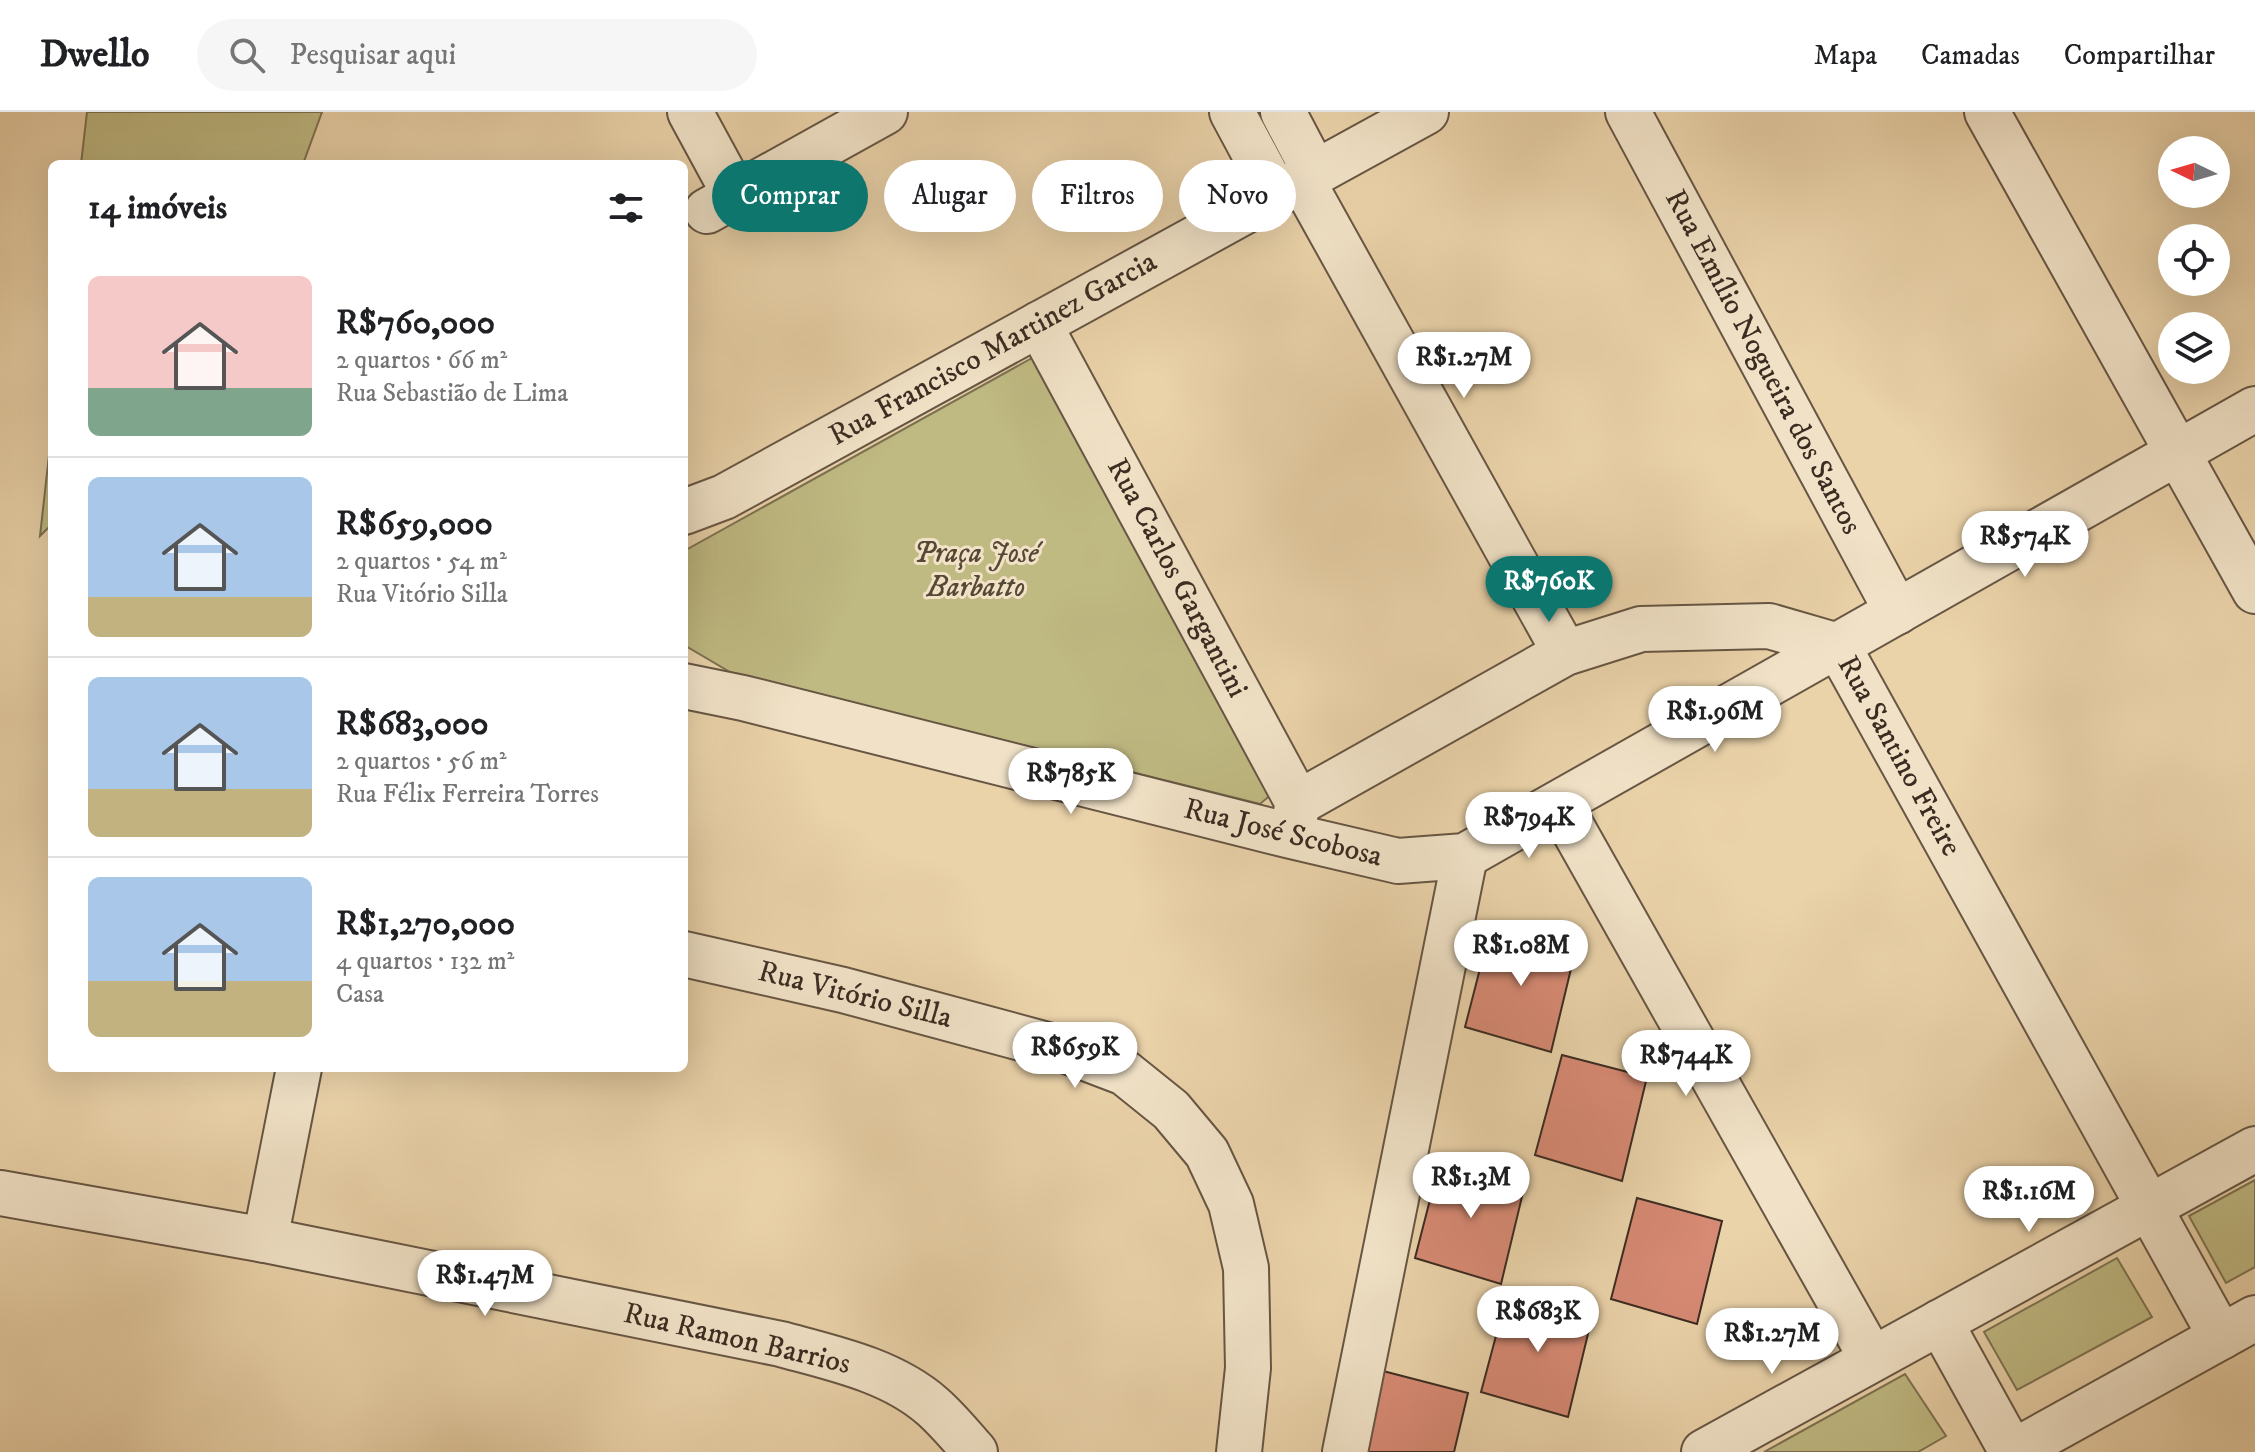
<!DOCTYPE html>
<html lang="pt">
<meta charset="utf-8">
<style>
body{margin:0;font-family:"IM FELL DW Pica",serif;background:#f6f6f6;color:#202124;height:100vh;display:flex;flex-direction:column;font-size:30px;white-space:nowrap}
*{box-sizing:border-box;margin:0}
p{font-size:26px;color:#757577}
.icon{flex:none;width:44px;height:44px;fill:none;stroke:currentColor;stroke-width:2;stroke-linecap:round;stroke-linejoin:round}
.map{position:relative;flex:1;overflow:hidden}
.side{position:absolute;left:48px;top:48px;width:640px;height:912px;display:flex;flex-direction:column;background:#fff;border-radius:12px;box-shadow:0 8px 32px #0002}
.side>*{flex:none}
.banner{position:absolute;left:712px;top:48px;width:760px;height:72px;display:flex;gap:16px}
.needle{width:52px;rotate:275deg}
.buttons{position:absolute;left:2158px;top:24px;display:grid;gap:16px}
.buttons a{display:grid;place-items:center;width:72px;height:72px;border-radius:50%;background:#fff;box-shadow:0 8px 32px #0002;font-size:40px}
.price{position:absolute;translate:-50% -68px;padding:0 18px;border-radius:28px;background:#fff;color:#222;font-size:26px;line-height:52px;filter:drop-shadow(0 2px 4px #0008)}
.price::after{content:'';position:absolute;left:50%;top:48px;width:24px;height:18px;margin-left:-12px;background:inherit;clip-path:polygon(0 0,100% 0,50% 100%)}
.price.active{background:#0f766e;color:#fff}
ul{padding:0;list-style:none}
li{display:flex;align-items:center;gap:24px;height:200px;padding:0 40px}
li+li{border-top:2px solid #e0e0e0}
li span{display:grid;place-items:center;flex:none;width:224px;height:160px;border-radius:12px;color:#555}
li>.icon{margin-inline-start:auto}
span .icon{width:96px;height:96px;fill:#fffc;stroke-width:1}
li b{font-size:34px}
h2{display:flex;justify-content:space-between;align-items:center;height:96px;padding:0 40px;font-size:34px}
.pill{padding:0 28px;border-radius:36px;background:#fff;box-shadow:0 8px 32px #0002;font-size:28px;line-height:72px}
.pill.active{background:#0f766e;color:#fff}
header{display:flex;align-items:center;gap:48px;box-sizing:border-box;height:112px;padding:0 40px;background:#fff;border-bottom:2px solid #e0e0e0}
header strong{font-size:38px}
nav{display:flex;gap:44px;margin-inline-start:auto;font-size:28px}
.search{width:560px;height:72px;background:#f6f6f6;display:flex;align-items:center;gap:20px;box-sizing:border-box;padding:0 28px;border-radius:44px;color:#757577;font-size:30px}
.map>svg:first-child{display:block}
.green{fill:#bfb982;stroke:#7d7252;stroke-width:2}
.building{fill:#d78a74;stroke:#3b2c22;stroke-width:2}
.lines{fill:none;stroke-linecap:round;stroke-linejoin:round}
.minor-casing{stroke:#675644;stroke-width:48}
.minor{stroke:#f1e2c7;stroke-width:44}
.labels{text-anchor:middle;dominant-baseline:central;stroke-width:6;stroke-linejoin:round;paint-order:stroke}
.street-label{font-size:30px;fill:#3b2c22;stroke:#f1e2c7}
.park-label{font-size:30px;font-style:italic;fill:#554835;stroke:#f1e2c7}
</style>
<header>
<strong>Dwello</strong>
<div class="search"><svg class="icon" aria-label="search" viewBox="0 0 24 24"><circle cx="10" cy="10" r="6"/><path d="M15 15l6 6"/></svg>Pesquisar aqui</div>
<nav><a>Mapa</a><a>Camadas</a><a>Compartilhar</a></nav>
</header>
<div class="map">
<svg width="2255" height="1340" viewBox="0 0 2255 1340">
<rect width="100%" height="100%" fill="#ead2a9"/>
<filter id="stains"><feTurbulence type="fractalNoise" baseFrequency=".0025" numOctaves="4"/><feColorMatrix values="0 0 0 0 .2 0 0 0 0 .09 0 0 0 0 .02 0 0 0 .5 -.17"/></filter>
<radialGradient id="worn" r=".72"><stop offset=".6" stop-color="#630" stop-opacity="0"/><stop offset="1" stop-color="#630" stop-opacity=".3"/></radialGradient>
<!-- green -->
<g class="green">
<path d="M87,0H322L303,52H81Z"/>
<path d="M1041,241L1274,680L1260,692L730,560L684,533V439Z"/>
<path d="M52,316V412L40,424Z"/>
<path d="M2255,1068V1155L2226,1171L2189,1104Z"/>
<path d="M2117,1146L2152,1205L2017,1278L1984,1220Z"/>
<path d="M1905,1262L1946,1324L1918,1340H1764Z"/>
</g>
<!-- building -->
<g class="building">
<path d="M1491,814L1576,836L1551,940L1465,915Z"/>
<path d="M1562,943L1647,965L1622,1069L1535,1043Z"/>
<path d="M1441,1045L1526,1068L1501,1172L1415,1146Z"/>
<path d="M1637,1086L1722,1109L1697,1212L1611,1187Z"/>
<path d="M1508,1179L1593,1201L1568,1305L1481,1280Z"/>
<path d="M1383,1259L1468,1281L1454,1340H1361Z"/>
</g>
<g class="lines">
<defs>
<g id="minor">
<path d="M690,0L735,83"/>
<path d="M1232,0L1276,82"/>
<path d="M1283,0L1315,61"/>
<path d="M1628,0L1897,500"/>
<path d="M1987,0L2255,479"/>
<path d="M1302,68L1565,541"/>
<path d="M707,99L885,0"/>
<path d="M1039,212L1298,691L1292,718"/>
<path d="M684,400L724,385L1426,0"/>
<path d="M684,574L743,586L1291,724L1398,749L1465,744L2255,297"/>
<path d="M1298,691L1565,541L1641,517L1769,514L1838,534L2221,1225"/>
<path d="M1559,692L1872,1247"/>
<path d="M684,842L843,878L1062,937L1125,961L1171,998L1207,1041L1231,1092L1246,1156L1248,1256L1239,1340"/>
<path d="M0,1081L265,1128L781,1232C832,1246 891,1258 932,1294C947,1307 961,1324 975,1340"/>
<path d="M265,1128L299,956"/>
<path d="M1940,1210L2012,1340"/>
<path d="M1345,1340L1465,744"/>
<path d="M1704,1340L2255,1037"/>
<path d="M2013,1340L2255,1206"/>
</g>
</defs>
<!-- minor casing -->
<use href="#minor" class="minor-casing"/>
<!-- minor -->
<use href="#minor" class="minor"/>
</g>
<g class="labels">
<!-- street labels -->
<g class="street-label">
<text transform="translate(993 237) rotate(-29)">Rua Francisco Martinez Garcia</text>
<text transform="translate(1763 250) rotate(62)">Rua Emílio Nogueira dos Santos</text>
<text transform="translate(1177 466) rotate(62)">Rua Carlos Gargantini</text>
<text transform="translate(1899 644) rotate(61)">Rua Santino Freire</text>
<text transform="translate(1283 721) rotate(14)">Rua José Scobosa</text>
<text transform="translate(855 883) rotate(14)">Rua Vitório Silla</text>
<text transform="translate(737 1227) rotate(13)">Rua Ramon Barrios</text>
</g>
<!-- park labels -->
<g class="park-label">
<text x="976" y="441">Praça José<tspan x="976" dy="34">Barbatto</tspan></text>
</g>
</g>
<rect width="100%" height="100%" filter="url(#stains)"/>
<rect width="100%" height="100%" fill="url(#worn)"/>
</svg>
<div class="buttons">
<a><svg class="needle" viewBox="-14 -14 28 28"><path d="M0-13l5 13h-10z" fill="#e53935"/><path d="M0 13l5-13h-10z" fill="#757577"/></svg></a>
<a><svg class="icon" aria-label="locate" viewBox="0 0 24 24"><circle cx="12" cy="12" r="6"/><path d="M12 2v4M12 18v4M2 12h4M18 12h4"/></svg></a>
<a><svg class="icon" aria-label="layers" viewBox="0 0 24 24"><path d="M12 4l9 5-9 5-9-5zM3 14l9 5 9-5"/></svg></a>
</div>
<b class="price" style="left:1464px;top:288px">R$1.27M</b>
<b class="price" style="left:2025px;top:467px">R$574K</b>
<b class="price active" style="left:1549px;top:512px">R$760K</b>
<b class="price" style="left:1715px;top:642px">R$1.96M</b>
<b class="price" style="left:1071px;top:704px">R$785K</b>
<b class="price" style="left:1529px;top:748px">R$794K</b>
<b class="price" style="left:1521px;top:876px">R$1.08M</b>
<b class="price" style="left:1075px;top:978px">R$659K</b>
<b class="price" style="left:1686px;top:986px">R$744K</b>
<b class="price" style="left:1471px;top:1108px">R$1.3M</b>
<b class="price" style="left:2029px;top:1122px">R$1.16M</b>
<b class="price" style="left:485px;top:1206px">R$1.47M</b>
<b class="price" style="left:1538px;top:1242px">R$683K</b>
<b class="price" style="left:1772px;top:1264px">R$1.27M</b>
<div class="banner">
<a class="pill active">Comprar</a>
<a class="pill">Alugar</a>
<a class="pill">Filtros</a>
<a class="pill">Novo</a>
</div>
<section class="side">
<h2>14 imóveis<svg class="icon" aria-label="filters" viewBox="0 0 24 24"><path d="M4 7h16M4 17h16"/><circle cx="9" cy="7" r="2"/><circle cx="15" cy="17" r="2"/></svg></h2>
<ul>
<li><span style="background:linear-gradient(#f6c9c9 70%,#7fa58c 0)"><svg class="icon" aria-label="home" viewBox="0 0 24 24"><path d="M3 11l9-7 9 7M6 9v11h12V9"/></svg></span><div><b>R$760,000</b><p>2 quartos · 66 m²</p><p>Rua Sebastião de Lima</p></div></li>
<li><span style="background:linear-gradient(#a9c7e8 75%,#c2b280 0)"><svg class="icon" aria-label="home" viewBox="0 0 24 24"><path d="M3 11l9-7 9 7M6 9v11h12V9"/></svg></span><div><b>R$659,000</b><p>2 quartos · 54 m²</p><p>Rua Vitório Silla</p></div></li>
<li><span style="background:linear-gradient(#a9c7e8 70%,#c2b280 0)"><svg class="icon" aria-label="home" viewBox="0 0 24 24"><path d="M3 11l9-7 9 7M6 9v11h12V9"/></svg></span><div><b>R$683,000</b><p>2 quartos · 56 m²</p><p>Rua Félix Ferreira Torres</p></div></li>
<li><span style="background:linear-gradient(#a9c7e8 65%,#c2b280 0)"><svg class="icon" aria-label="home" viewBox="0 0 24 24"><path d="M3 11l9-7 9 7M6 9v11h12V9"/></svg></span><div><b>R$1,270,000</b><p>4 quartos · 132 m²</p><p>Casa</p></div></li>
</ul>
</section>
</div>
